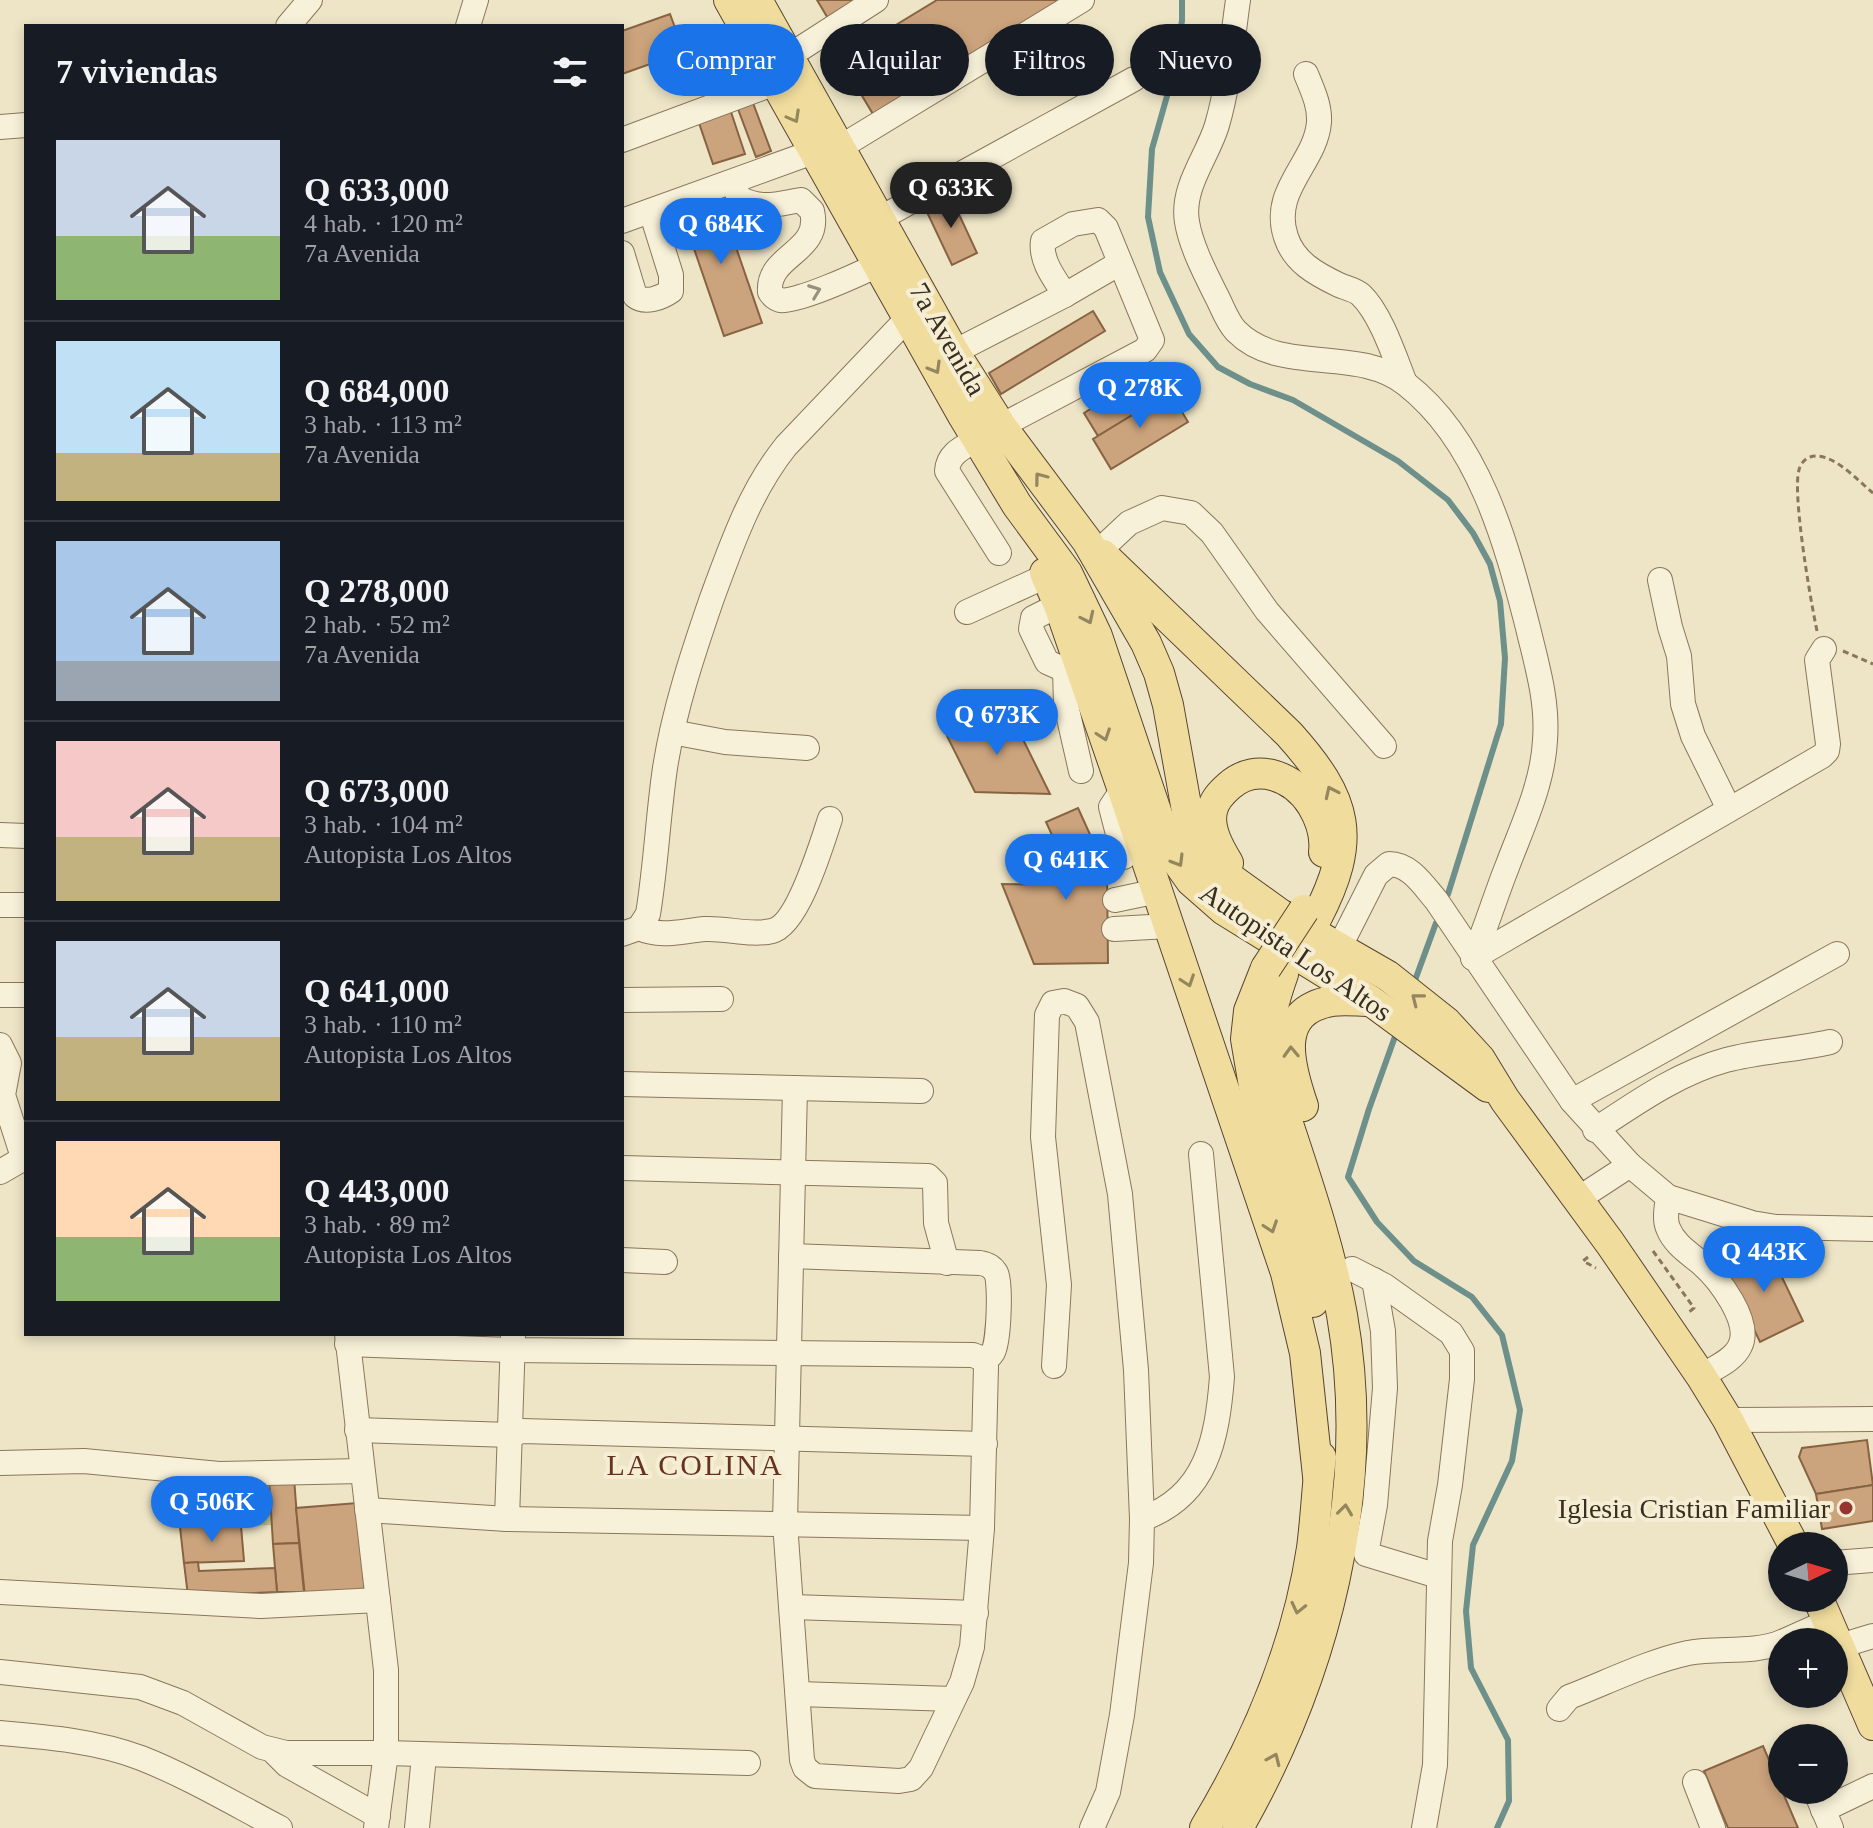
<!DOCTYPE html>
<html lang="es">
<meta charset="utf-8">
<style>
body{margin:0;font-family:"Times New Roman",serif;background:#242831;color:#f1f3f6;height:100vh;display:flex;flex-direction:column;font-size:30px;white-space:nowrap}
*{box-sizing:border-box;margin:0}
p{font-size:26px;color:#9ea1a6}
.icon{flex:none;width:44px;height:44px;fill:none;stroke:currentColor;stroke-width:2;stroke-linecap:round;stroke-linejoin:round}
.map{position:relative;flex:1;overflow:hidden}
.details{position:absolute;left:24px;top:24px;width:600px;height:1312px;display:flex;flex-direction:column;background:#171b24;border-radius:0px;box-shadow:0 4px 12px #0003}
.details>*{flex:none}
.hud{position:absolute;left:648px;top:24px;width:760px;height:72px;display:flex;gap:16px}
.needle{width:52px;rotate:85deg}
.fabs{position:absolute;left:1768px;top:1532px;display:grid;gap:16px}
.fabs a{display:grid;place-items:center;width:80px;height:80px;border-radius:50%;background:#171b24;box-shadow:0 4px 12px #0003;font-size:40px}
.price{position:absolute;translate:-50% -68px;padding:0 18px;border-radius:28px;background:#1a73e8;color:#fff;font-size:26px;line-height:52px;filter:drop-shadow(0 2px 4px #0008)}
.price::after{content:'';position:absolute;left:50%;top:48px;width:24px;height:18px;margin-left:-12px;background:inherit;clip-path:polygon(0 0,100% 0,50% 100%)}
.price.on{background:#222;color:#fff}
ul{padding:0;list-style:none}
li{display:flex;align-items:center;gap:24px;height:200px;padding:0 32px}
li+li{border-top:2px solid #363941}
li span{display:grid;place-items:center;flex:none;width:224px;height:160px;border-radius:0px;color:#555}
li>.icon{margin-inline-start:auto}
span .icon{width:96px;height:96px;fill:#fffc;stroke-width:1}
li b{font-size:34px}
h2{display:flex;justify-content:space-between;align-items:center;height:96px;padding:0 32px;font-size:34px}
.tag{padding:0 28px;border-radius:36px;background:#171b24;box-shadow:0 4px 12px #0003;font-size:28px;line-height:72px}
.tag.on{background:#1a73e8;color:#fff}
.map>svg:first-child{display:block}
.garden{fill:#c2cc99}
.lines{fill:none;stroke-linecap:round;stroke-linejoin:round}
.stream{stroke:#6e908a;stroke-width:6}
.building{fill:#cba37c;stroke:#876342;stroke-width:2}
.minor-casing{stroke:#89775c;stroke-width:26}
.major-casing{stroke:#574530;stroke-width:32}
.path{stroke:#89775c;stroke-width:3;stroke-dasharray:6 4;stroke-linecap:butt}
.minor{stroke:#f8f1d9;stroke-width:24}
.major{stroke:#f0dd9e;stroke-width:30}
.major-bridge-casing{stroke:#574530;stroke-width:32;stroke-linecap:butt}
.major-bridge{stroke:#f0dd9e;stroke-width:30}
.oneway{stroke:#94865e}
.oneway2{stroke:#98907c}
.poi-dot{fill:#97342d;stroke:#f5eed5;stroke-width:3}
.labels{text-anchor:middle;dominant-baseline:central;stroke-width:8;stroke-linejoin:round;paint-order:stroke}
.street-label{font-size:28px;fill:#392e1f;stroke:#f5eed5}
.poi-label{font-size:28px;fill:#392e1f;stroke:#f5eed5;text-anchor:end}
.neighbourhood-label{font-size:30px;letter-spacing:2px;fill:#65331f;stroke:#f5eed5}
</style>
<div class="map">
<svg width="1873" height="1828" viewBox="0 0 1873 1828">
<rect width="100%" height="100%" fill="#eee5c6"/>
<!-- garden -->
<path class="garden" d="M269,1478L272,1525L181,1527L177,1479Z"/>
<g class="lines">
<!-- stream -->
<g class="stream">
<path d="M1182,0V21L1169,89L1152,149L1148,217L1160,272L1189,334L1218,367L1250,384L1293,400L1398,461L1448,500L1473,533L1490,564L1500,601L1505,658L1501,724L1448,894"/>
<path d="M1414,983L1436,923"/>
<path d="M1397,1031L1369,1109L1348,1177L1377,1222L1414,1261L1472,1297L1502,1335L1520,1410L1512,1461L1473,1545L1466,1611L1471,1668L1508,1740L1509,1801L1497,1828"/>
</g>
</g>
<!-- building -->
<g class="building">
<path d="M817,0H859L829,20Z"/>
<path d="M937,0H1061L873,114L840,59Z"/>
<path d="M670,14L684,52L622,74V31Z"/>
<path d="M753,103L771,151L756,157L738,109Z"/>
<path d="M730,109L745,154L713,164L698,120Z"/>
<path d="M718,195L762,323L724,336L680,208Z"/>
<path d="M950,195L977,253L952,265L925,208Z"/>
<path d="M1093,311L1105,331L1001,394L989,373Z"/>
<path d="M1157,367L1170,392L1098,436L1084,413Z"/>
<path d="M1170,392L1188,422L1111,469L1093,439Z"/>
<path d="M1007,707L1050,794L975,792L947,736Z"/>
<path d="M1078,808L1107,872L1108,963L1034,964L1002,884L1075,885L1046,822Z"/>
<path d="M1767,1246L1803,1321L1760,1342L1724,1267Z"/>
<path d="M1867,1440L1873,1485L1816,1494L1799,1457L1802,1448Z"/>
<path d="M269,1478H294L299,1543L273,1544Z"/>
<path d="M1873,1485V1521L1822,1529L1816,1494Z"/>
<path d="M357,1503L365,1594L305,1597L296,1508Z"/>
<path d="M241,1526L244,1561L184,1563L180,1527Z"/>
<path d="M299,1543L304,1592H277L273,1544Z"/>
<path d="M198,1562L199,1571L275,1568L277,1592L188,1596L184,1563Z"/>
<path d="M1763,1746L1798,1828H1728L1704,1771Z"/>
</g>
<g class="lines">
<defs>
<g id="minor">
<path d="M1238,0C1232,42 1229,84 1217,125C1208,156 1181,187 1187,222C1191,246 1205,273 1216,295C1222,306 1227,322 1236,331C1280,376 1357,345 1406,384C1479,441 1506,542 1528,628C1537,666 1548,701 1545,740C1543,784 1522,827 1507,867C1495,897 1486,928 1473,958"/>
<path d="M288,26L310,0"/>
<path d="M468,26L476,0"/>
<path d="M789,56L876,0"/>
<path d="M1306,74C1312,89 1320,105 1319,122C1316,163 1270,190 1286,237C1294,262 1316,274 1339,285C1346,288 1356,290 1361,295C1381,314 1395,358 1405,383"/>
<path d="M0,127L26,125"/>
<path d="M622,140L775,83"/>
<path d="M839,148L1082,0"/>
<path d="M733,182L739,198C762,210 777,204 801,200L812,211C822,253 767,254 770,292C773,296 774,298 780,300C795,304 861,273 878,265"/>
<path d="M879,219L1134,79"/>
<path d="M622,221L813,152"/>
<path d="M622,253L635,296C645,304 661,298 671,291V275L651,211"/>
<path d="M954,352L1065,295L1120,263"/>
<path d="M1001,426L1145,350L1152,340L1106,228L1098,220L1073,224L1043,241C1040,261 1055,279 1065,295"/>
<path d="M978,439C964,447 948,453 947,471L999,553"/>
<path d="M1099,551L1129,523L1162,508L1191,513L1212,533L1267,611L1384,746"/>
<path d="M1660,580L1670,627L1679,656L1683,704L1693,736L1729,809"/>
<path d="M1059,605L1033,618L1031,629L1047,662L1065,670L1080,665"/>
<path d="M967,612L1046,576"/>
<path d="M1065,670L1066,705L1081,771"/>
<path d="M672,732L725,742L807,748"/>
<path d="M0,835L26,836"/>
<path d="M1124,857L1111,807L1117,798L1125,796"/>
<path d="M1115,900L1158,891"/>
<path d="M0,905H26"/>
<path d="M639,928C662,938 681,931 705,929C727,928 751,936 772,931C798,925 822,843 830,819"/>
<path d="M1114,929L1169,926"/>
<path d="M622,934L639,928L648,914C656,865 658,816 665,768C674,710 693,653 712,598C732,544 750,491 786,446L907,319L923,309"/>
<path d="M1339,948L1376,875L1389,864C1410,864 1423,885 1436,900L1572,1101L1630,1165L1668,1197L1752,1223L1776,1227L1873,1229"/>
<path d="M1473,958L1822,756L1827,751L1828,744L1817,660L1824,649"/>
<path d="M0,995H26"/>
<path d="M622,1000L721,999"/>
<path d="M0,1045L9,1063L3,1095L23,1157"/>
<path d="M622,1084L921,1091"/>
<path d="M795,1088L785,1523L802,1760L805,1768L815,1776L899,1781L911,1779L921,1768L962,1682L972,1647L982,1528L986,1366L983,1359"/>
<path d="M1572,1101L1837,954"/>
<path d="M1595,1130C1636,1103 1678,1073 1726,1060C1760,1051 1796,1050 1830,1042"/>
<path d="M622,1168L928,1176L935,1183L936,1223L947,1263"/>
<path d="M0,1172L26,1157"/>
<path d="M1668,1197C1667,1206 1664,1219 1668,1228C1674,1244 1689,1253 1702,1264C1719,1279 1752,1322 1740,1346C1734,1360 1714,1368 1701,1376"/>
<path d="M1578,1199L1630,1165"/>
<path d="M791,1256L980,1263C987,1264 992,1266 996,1273C1001,1283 999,1341 993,1352C989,1358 989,1357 983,1359"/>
<path d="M622,1260L665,1262"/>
<path d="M1352,1269L1385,1286L1451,1333L1462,1351V1379L1450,1485L1440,1541L1435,1765L1424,1828"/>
<path d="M1374,1280L1383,1331L1385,1388L1375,1505L1366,1554L1438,1576"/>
<path d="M347,1334L386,1670V1753L376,1828"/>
<path d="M347,1344L512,1350L973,1355L983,1359"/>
<path d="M1054,1366L1059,1285L1043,1137L1047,1015L1053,1003L1064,1001L1077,1006L1087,1022L1120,1194L1136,1370L1142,1519L1141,1563L1122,1715L1108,1792L1092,1828"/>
<path d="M1728,1420L1873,1419"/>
<path d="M357,1430L510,1435L522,1431L985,1444"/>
<path d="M0,1463L84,1461L219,1474L362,1471"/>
<path d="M367,1510L507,1519L982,1528"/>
<path d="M507,1519L513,1337"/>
<path d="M1142,1519C1207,1496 1217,1439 1222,1377L1201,1154"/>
<path d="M1834,1563L1873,1560"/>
<path d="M0,1592L261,1606L378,1600"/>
<path d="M792,1607L976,1613"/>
<path d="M1782,1642L1829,1621"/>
<path d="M1840,1646L1873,1636"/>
<path d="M0,1672L140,1687L183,1703L262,1747L286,1753H386L748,1763"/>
<path d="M798,1694L953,1699"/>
<path d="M1559,1709L1569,1697C1608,1682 1647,1662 1688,1653C1719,1647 1752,1654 1782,1642"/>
<path d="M0,1733C47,1737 96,1741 141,1758C187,1776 236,1805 280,1828"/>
<path d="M275,1753L287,1765L378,1816"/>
<path d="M1695,1782L1713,1828"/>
<path d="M1815,1790L1831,1828"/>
<path d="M1823,1810L1873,1786"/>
<path d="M417,1828L424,1756"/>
</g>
<g id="major">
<path d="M729,0L962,414L1017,505L1067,573L1097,636L1160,823L1174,857L1191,881L1224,910L1371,1001L1488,1087"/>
<path d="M757,0L954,352L1001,426L1087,541L1146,643L1159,673L1168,705L1189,822L1197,847L1209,863L1280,914L1388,976L1446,1022L1480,1059L1505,1100L1610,1243L1701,1376L1728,1420L1794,1546"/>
<path d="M1103,555L1289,734C1348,800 1358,838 1316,919"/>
<path d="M1045,573L1059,605L1125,796L1286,1273L1305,1353L1318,1476"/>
<path d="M1228,863C1219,848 1208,829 1212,811C1214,800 1221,793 1229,786C1257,761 1294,777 1312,805C1321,820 1326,835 1324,852"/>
<path d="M1266,968L1249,1011L1246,1039L1254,1086L1291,1212L1313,1302"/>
<path d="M1303,1106C1289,1065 1273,1011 1332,1001C1344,999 1358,1001 1370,1001"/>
<path d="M1818,1598L1873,1725"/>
<path d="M1205,1828C1256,1743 1297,1648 1312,1548C1316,1518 1317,1487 1321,1457"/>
<path d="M1238,1828C1325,1675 1373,1492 1342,1315C1327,1232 1296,1152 1271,1071C1264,1036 1271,1008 1283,974"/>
</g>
</defs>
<!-- minor casing -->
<use href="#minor" class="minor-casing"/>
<!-- major casing -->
<use href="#major" class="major-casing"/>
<!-- path -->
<g class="path">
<path d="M1817,631C1811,603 1792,494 1799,470C1800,465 1804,459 1810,457C1831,450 1858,481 1873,493"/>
<path d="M1843,651L1873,664"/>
<path d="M1653,1251L1694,1308L1688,1313"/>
<path d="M1588,1257L1583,1261L1596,1268"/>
</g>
<!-- minor -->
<use href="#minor" class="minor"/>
<!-- major -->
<use href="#major" class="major"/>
<defs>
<path id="major-bridge" d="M1266,968L1304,910"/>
</defs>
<!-- major-bridge casing -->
<use href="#major-bridge" class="major-bridge-casing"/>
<!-- major-bridge -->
<use href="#major-bridge" class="major-bridge"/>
</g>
<!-- one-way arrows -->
<defs><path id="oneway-chevron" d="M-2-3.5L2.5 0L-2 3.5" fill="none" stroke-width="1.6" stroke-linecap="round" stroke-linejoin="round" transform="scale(2)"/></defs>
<g class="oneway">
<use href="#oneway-chevron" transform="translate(794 117) rotate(61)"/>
<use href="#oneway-chevron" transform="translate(935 368) rotate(60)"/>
<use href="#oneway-chevron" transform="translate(1040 478) rotate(-127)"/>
<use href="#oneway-chevron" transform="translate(1088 618) rotate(65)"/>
<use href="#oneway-chevron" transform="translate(1104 735) rotate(71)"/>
<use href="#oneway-chevron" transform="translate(1331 792) rotate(-115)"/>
<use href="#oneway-chevron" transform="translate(1178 861) rotate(59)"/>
<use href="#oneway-chevron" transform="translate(1188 981) rotate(71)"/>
<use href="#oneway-chevron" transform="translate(1417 999) rotate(-142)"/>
<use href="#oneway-chevron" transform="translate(1291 1052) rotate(-92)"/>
<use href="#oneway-chevron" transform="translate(1271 1227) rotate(71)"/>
<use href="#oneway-chevron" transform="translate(1345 1510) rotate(-83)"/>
<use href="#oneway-chevron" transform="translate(1298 1608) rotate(103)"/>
<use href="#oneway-chevron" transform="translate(1274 1759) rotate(-66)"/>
</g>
<use class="oneway2" href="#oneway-chevron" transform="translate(815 291) rotate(-21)"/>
<!-- markers -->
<circle class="poi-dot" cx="1846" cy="1508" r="8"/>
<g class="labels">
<!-- street labels -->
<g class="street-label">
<text transform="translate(948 339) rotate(60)">7a Avenida</text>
<text transform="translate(1296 952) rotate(34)">Autopista Los Altos</text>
</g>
<!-- poi labels -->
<g class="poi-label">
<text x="1830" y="1508">Iglesia Cristian Familiar</text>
</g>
<!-- neighbourhood labels -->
<g class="neighbourhood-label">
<text x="695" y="1464">LA COLINA</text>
</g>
</g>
</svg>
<div class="fabs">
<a><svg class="needle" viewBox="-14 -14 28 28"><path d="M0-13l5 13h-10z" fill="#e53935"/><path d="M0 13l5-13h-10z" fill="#9ea1a6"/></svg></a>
<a>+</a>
<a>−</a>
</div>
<b class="price on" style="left:951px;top:230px">Q 633K</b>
<b class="price" style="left:721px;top:266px">Q 684K</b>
<b class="price" style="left:1140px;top:430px">Q 278K</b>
<b class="price" style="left:997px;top:757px">Q 673K</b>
<b class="price" style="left:1066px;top:902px">Q 641K</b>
<b class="price" style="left:1764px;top:1294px">Q 443K</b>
<b class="price" style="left:212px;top:1544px">Q 506K</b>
<div class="hud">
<a class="tag on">Comprar</a>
<a class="tag">Alquilar</a>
<a class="tag">Filtros</a>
<a class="tag">Nuevo</a>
</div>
<section class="details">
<h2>7 viviendas<svg class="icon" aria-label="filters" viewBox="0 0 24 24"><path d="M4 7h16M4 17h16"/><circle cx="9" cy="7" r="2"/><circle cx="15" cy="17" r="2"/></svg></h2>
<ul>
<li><span style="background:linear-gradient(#c9d6e8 60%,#8fb573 0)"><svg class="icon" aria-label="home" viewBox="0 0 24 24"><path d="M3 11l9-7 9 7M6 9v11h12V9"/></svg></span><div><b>Q 633,000</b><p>4 hab. · 120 m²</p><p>7a Avenida</p></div></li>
<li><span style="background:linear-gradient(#bfe0f5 70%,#c2b280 0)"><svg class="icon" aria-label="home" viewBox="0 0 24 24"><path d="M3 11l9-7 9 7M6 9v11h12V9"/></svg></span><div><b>Q 684,000</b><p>3 hab. · 113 m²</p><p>7a Avenida</p></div></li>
<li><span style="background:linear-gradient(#a9c7e8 75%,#9aa5b1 0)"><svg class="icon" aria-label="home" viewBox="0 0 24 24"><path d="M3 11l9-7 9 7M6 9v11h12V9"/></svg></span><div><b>Q 278,000</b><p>2 hab. · 52 m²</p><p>7a Avenida</p></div></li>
<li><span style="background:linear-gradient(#f6c9c9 60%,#c2b280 0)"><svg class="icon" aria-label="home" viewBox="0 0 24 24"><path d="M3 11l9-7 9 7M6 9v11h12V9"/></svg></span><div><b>Q 673,000</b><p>3 hab. · 104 m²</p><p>Autopista Los Altos</p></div></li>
<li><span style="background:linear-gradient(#c9d6e8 60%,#c2b280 0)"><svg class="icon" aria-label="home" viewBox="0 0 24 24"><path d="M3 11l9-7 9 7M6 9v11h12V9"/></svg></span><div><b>Q 641,000</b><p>3 hab. · 110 m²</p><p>Autopista Los Altos</p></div></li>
<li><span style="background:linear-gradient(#ffd9b3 60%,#8fb573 0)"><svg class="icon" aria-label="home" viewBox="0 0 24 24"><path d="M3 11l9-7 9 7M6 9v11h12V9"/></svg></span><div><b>Q 443,000</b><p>3 hab. · 89 m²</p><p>Autopista Los Altos</p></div></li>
</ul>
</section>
</div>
